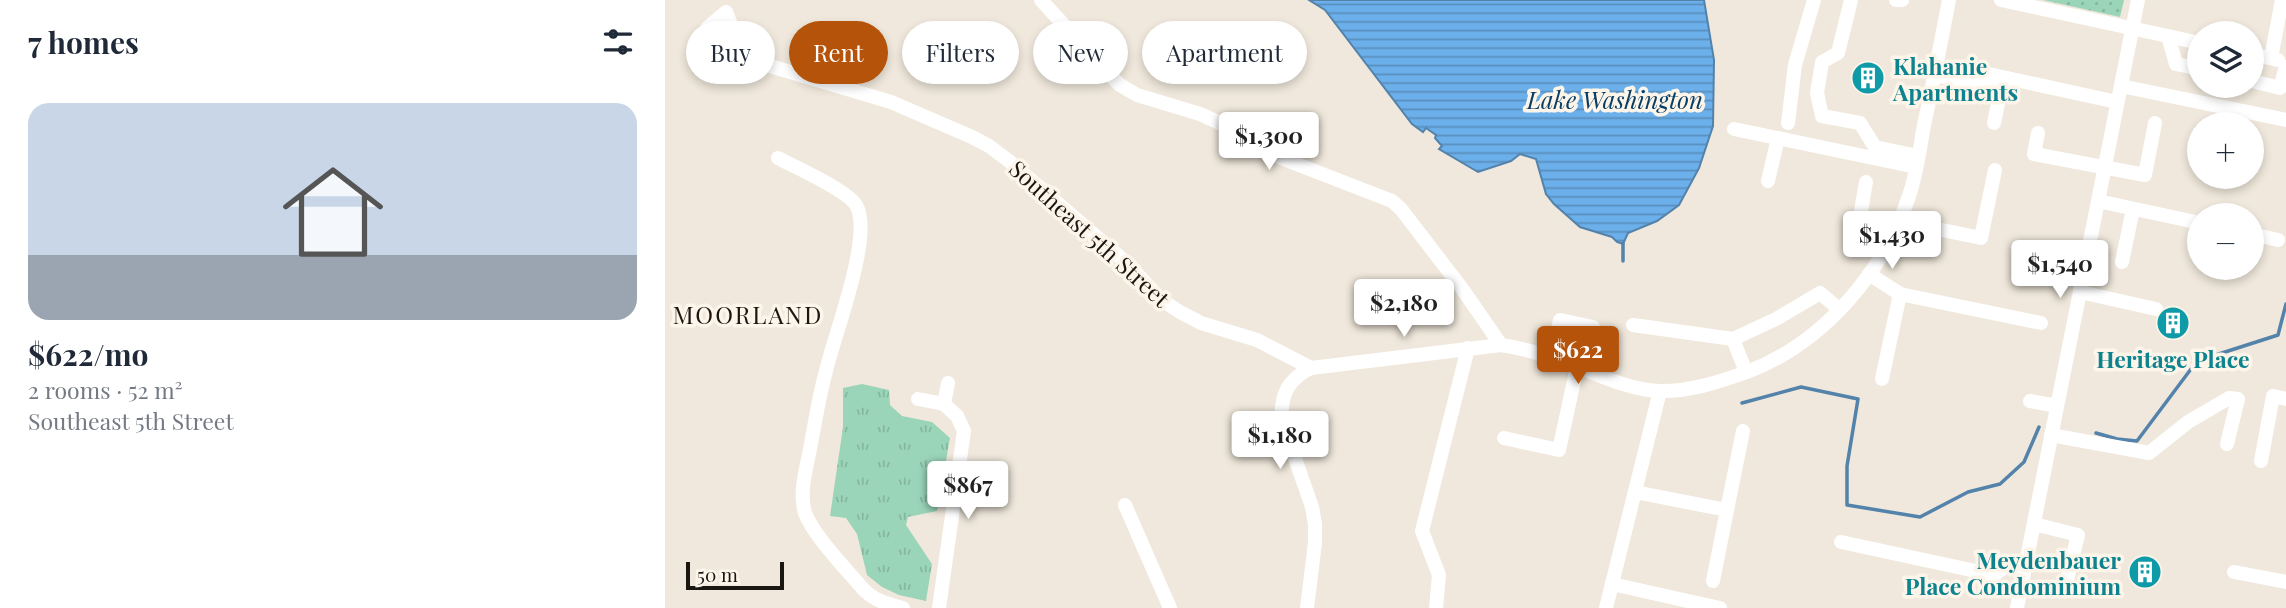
<!DOCTYPE html>
<meta charset="utf-8">
<style>
body{margin:0;font-family:"Playfair Display",serif;background:#f6f6f7;color:#1f2937;height:100vh;display:flex;flex-direction:column;font-size:26px;white-space:nowrap}
*{box-sizing:border-box;margin:0}
p{font-size:23px;color:#747a83}
.icon{flex:none;width:38px;height:38px;fill:none;stroke:currentColor;stroke-width:2;stroke-linecap:round;stroke-linejoin:round}
.map{position:relative;flex:1;overflow:hidden}
.drawer{display:flex;flex-direction:column;background:#fff;width:665px}
.drawer>*{flex:none}
.hud{position:absolute;left:21px;top:21px;width:665px;height:63px;display:flex;gap:14px}
.tools{position:absolute;left:1522px;top:21px;display:grid;gap:14px}
.tools a{display:grid;place-items:center;width:77px;height:77px;border-radius:50%;background:#fff;box-shadow:0 4px 10px #0003;font-size:35px}
.scale{position:absolute;left:21px;bottom:18px;width:98px;box-sizing:border-box;padding-left:7px;border:4px solid #1a1713;border-top:0;font-size:19px;line-height:24px;white-space:nowrap;color:#1a1713;-webkit-text-stroke:5px #fdf5ea;paint-order:stroke}
.price{position:absolute;translate:-50% -60px;padding:0 16px;border-radius:7px;background:#fff;color:#222;font-size:23px;line-height:46px;filter:drop-shadow(0 2px 4px #0008)}
.price::after{content:'';position:absolute;left:50%;top:42px;width:21px;height:16px;margin-left:-10px;background:inherit;clip-path:polygon(0 0,100% 0,50% 100%)}
.price.on{background:#b45309;color:#fff}
ul{padding:0;list-style:none}
li{display:grid;align-content:center;gap:14px;height:371px;padding:0 28px}
li span{display:grid;place-items:center;height:217px;border-radius:21px;color:#555}
li>.icon{margin-inline-start:auto}
span .icon{width:126px;height:126px;fill:#fffc;stroke-width:1}
li b{font-size:30px}
h2{display:flex;justify-content:space-between;align-items:center;height:84px;padding:0 28px;font-size:30px}
.pill{padding:0 24px;border-radius:32px;background:#fff;box-shadow:0 4px 10px #0003;font-size:24px;line-height:63px}
.pill.on{background:#b45309;color:#fff}
main{display:flex;flex:1;min-height:0}
.map>svg:first-child{display:block}
.grass{fill:url(#grass-tufts)}
.park{fill:url(#park-dots)}
.water{fill:url(#water-rules);stroke:#5382aa;stroke-width:2}
.lines{fill:none;stroke-linecap:round;stroke-linejoin:round}
.stream{stroke:#5382aa;stroke-width:3.5}
.minor{stroke:#fff;stroke-width:14}
.labels{text-anchor:middle;dominant-baseline:central;stroke-width:7;stroke-linejoin:round;paint-order:stroke}
.culture-label{font-size:23px;font-weight:bold;fill:#0d838f;stroke:#fdf5ea;text-anchor:start}
.street-label{font-size:23px;fill:#1a1713;stroke:#fdf5ea}
.water-label{font-size:24px;font-style:italic;fill:#093e64;stroke:#fdf5ea}
.neighbourhood-label{font-size:24px;letter-spacing:2px;fill:#1a1713;stroke:#fdf5ea}
</style>
<main>
<section class="drawer">
<h2>7 homes<svg class="icon" aria-label="filters" viewBox="0 0 24 24"><path d="M4 7h16M4 17h16"/><circle cx="9" cy="7" r="2"/><circle cx="15" cy="17" r="2"/></svg></h2>
<ul>
<li><span style="background:linear-gradient(#c9d6e8 70%,#9aa5b1 0)"><svg class="icon" aria-label="home" viewBox="0 0 24 24"><path d="M3 11l9-7 9 7M6 9v11h12V9"/></svg></span><div><b>$622/mo</b><p>2 rooms · 52 m²</p><p>Southeast 5th Street</p></div></li>
</ul>
</section>
<div class="map">
<svg width="1621" height="608" viewBox="0 0 1621 608">
<defs>
<pattern id="grass-tufts" width="24" height="20" patternUnits="userSpaceOnUse" patternTransform="scale(1.75)"><rect width="24" height="20" fill="#9bd5b9"/><path d="M3 7l-1-3M5 7V3M7 7l1-3M15 17l-1-3M17 17v-4M19 17l1-3" fill="none" stroke="#85b69e"/></pattern>
<pattern id="park-dots" width="8" height="8" patternUnits="userSpaceOnUse" patternTransform="scale(1.75)"><rect width="8" height="8" fill="#9bd5b9"/><path d="M2 2h.1M6 6h.1" fill="none" stroke="#85b69e" stroke-width="1.8" stroke-linecap="round"/></pattern>
<pattern id="water-rules" width="6" height="5" patternUnits="userSpaceOnUse" patternTransform="scale(1.75)"><rect width="6" height="5" fill="#6cb0eb"/><path d="M0 2.5h6" fill="none" stroke="#588ebd"/></pattern>
</defs>
<rect width="100%" height="100%" fill="#f0e8dc"/>
<!-- grass -->
<path class="grass" d="M197,384L224,390L225,405L237,416L267,422L285,438L272,511L243,517L241,525L267,564L261,601L234,595L217,587L202,575L192,534L181,518L165,516L178,427V388Z"/>
<!-- park -->
<path class="park" d="M1378,0H1459L1455,17Z"/>
<!-- water -->
<path class="water" d="M644,0H1039L1049,60L1048,126L1034,168L1014,205L992,221L963,233L958,244L952,242L947,237L915,227L889,204L881,194L871,159L855,154L846,161L813,172L774,149L777,146L770,138L771,135L761,128L758,132L747,124L660,10Z"/>
<g class="lines">
<!-- stream -->
<g class="stream">
<path d="M958,243V261"/>
<path d="M949,344L952,358"/>
<path d="M1077,403L1136,387L1193,399L1182,466V505L1255,517L1303,492L1335,484L1359,462L1374,427"/>
<path d="M1431,433L1452,439L1472,441L1532,361L1613,335L1621,304"/>
</g>
<!-- minor -->
<g class="minor">
<path d="M376,0L437,67L455,85L472,95L535,114L555,123L616,158L727,201L736,209L798,290L836,345"/>
<path d="M1186,0L1173,53L1157,62L1152,93L1157,116L1195,123L1210,147L1253,156"/>
<path d="M1231,0H1237"/>
<path d="M1336,0L1535,43"/>
<path d="M42,28L61,12L76,49L85,60L226,102L307,137L324,146L344,161L464,265L495,299L515,312L536,323L592,340L646,368L836,345C857,348 877,354 897,361C929,372 959,389 994,391C1023,392 1054,382 1082,372C1159,343 1220,271 1245,193C1252,171 1255,148 1259,125C1268,84 1276,42 1284,0"/>
<path d="M1503,36L1511,64L1535,69"/>
<path d="M1587,54L1613,60"/>
<path d="M1606,58L1617,0"/>
<path d="M1305,70L1452,102"/>
<path d="M1269,75L1336,89L1329,123"/>
<path d="M1587,81L1615,88L1621,67"/>
<path d="M1456,86L1621,120"/>
<path d="M1123,123L1130,65L1149,0"/>
<path d="M1069,129L1251,167"/>
<path d="M1373,133L1369,154L1480,175L1490,123"/>
<path d="M113,158C130,167 182,190 191,205C209,235 169,335 161,371C154,396 150,423 145,449C141,470 134,492 140,513C148,535 182,570 198,589C210,601 222,604 238,608"/>
<path d="M1103,181L1113,138"/>
<path d="M1201,182L1191,240L1217,255"/>
<path d="M1433,201L1535,223"/>
<path d="M1234,221L1316,238L1330,170"/>
<path d="M1587,234L1613,240"/>
<path d="M1457,262L1468,209"/>
<path d="M1204,274L1235,294L1217,379"/>
<path d="M1415,292L1491,309"/>
<path d="M1235,294L1376,323"/>
<path d="M968,325L1068,339L1081,372"/>
<path d="M1068,339L1111,319L1155,293L1174,309"/>
<path d="M887,358L895,320L928,327"/>
<path d="M253,399L279,404"/>
<path d="M1365,401L1392,406"/>
<path d="M1386,435L1484,453L1523,422L1564,398L1573,399L1562,444"/>
<path d="M839,438L894,450L912,367"/>
<path d="M1596,461L1608,396L1621,399"/>
<path d="M970,492L1062,510L1078,431"/>
<path d="M460,505L505,608"/>
<path d="M1369,524L1413,535L1402,580"/>
<path d="M1176,542L1329,575L1341,566L1360,568"/>
<path d="M1569,572L1621,582"/>
<path d="M1048,581L1062,510"/>
<path d="M947,584L1032,603"/>
<path d="M274,608L299,431L292,416L279,404L283,383"/>
<path d="M642,608L650,543V524L647,507L617,421C615,395 623,379 646,368"/>
<path d="M771,608L774,575L757,531L803,348"/>
<path d="M941,608L995,391"/>
<path d="M1031,608L1032,603L1055,608"/>
<path d="M1352,608L1473,0"/>
</g>
</g>
<!-- icons -->
<defs>
<symbol id="building-disc" viewBox="-11 -11 22 22"><circle r="9.5" fill="#0f9aa8" stroke="#fdf5ea"/><path d="M-4-6H4V6H1V3H-1V6H-4ZM-2.5-4.3h1.7v1.8h-1.7ZM.8-4.3h1.7v1.8H.8ZM-2.5-1h1.7V.8h-1.7ZM.8-1h1.7V.8H.8Z" fill="#fff"/></symbol>
</defs>
<g fill-rule="evenodd">
<use href="#building-disc" x="1184" y="59" width="38" height="38"/>
<use href="#building-disc" x="1489" y="304" width="38" height="38"/>
<use href="#building-disc" x="1461" y="553" width="38" height="38"/>
</g>
<g class="labels">
<!-- culture labels -->
<g class="culture-label">
<text x="1228" y="65">Klahanie<tspan x="1228" dy="26">Apartments</tspan></text>
<text x="1508" y="358" text-anchor="middle">Heritage Place</text>
<text x="1456" y="559" text-anchor="end">Meydenbauer<tspan x="1456" dy="26">Place Condominium</tspan></text>
</g>
<!-- street labels -->
<g class="street-label">
<text transform="translate(425 233) rotate(42)">Southeast 5th Street</text>
</g>
<!-- water labels -->
<g class="water-label">
<text x="950" y="99">Lake Washington</text>
</g>
<!-- neighbourhood labels -->
<g class="neighbourhood-label">
<text x="83" y="314">MOORLAND</text>
</g>
</g>
</svg>
<div class="tools">
<a><svg class="icon" aria-label="layers" viewBox="0 0 24 24"><path d="M12 4l9 5-9 5-9-5zM3 14l9 5 9-5"/></svg></a>
<a>+</a>
<a>−</a>
</div>
<div class="scale">50 m</div>
<b class="price" style="left:604px;top:172px">$1,300</b>
<b class="price" style="left:1227px;top:271px">$1,430</b>
<b class="price" style="left:1395px;top:300px">$1,540</b>
<b class="price" style="left:739px;top:339px">$2,180</b>
<b class="price on" style="left:913px;top:386px">$622</b>
<b class="price" style="left:615px;top:471px">$1,180</b>
<b class="price" style="left:303px;top:521px">$867</b>
<div class="hud">
<a class="pill">Buy</a>
<a class="pill on">Rent</a>
<a class="pill">Filters</a>
<a class="pill">New</a>
<a class="pill">Apartment</a>
</div>
</div>
</main>
